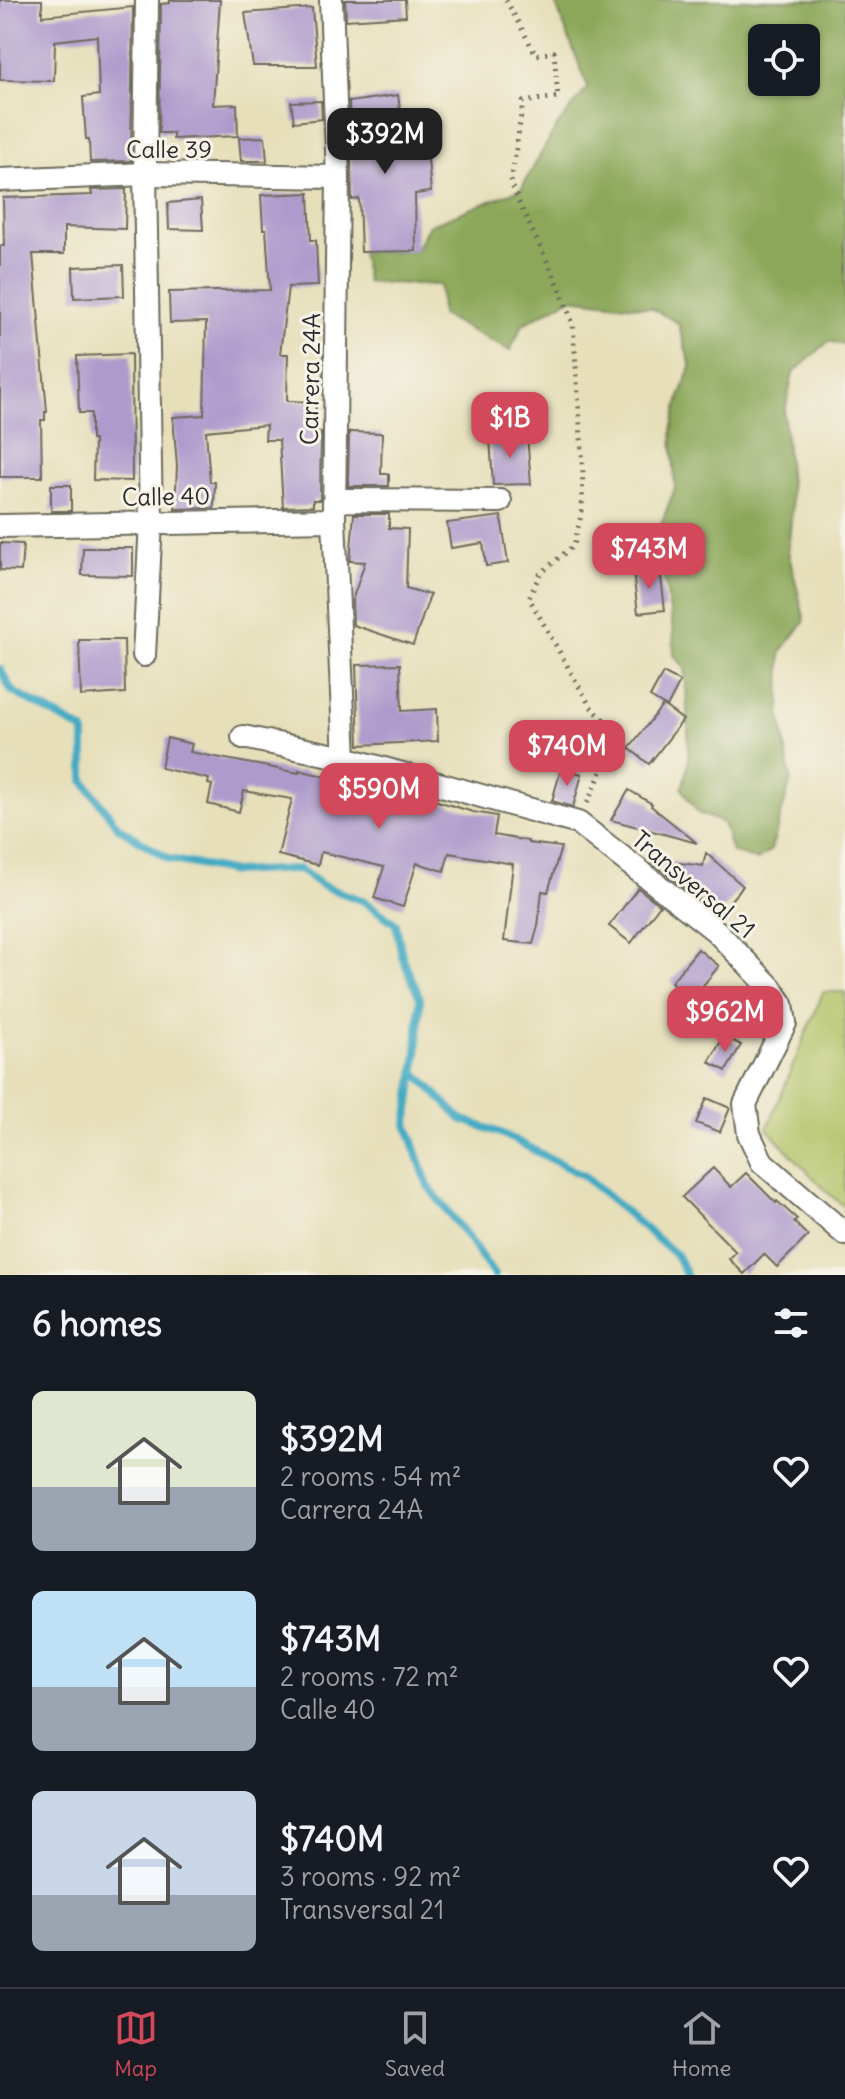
<!DOCTYPE html>
<meta charset="utf-8">
<style>
body{margin:0;font-family:Delius,sans-serif;background:#242831;color:#f1f3f6;height:100vh;display:flex;flex-direction:column;font-size:30px;white-space:nowrap}
*{box-sizing:border-box;margin:0}
p{font-size:26px;color:#9ea1a6}
.icon{flex:none;width:44px;height:44px;fill:none;stroke:currentColor;stroke-width:2;stroke-linecap:round;stroke-linejoin:round}
.map{position:relative;height:1275px;overflow:hidden}
.drawer{display:flex;flex-direction:column;background:#171b24;flex:1}
.drawer>*{flex:none}
.tools{position:absolute;left:748px;top:24px;display:grid;gap:16px}
.tools a{display:grid;place-items:center;width:72px;height:72px;border-radius:12px;background:#171b24;box-shadow:0 2px 6px #0004;font-size:40px}
.price{position:absolute;translate:-50% -68px;padding:0 18px;border-radius:16px;background:#d1495b;color:#fff;font-size:26px;line-height:52px;filter:drop-shadow(0 2px 4px #0008)}
.price::after{content:'';position:absolute;left:50%;top:48px;width:24px;height:18px;margin-left:-12px;background:inherit;clip-path:polygon(0 0,100% 0,50% 100%)}
.price.selected{background:#222;color:#fff}
ul{padding:0;list-style:none}
li{display:flex;align-items:center;gap:24px;height:200px;padding:0 32px}
li span{display:grid;place-items:center;flex:none;width:224px;height:160px;border-radius:12px;color:#555}
li>.icon{margin-inline-start:auto}
span .icon{width:96px;height:96px;fill:#fffc;stroke-width:1}
li b{font-size:34px}
h2{display:flex;justify-content:space-between;align-items:center;height:96px;padding:0 32px;font-size:34px}
.menu{display:flex;justify-content:space-around;align-items:center;height:112px;border-top:2px solid #363941;background:#171b24;font-size:22px;color:#9ea1a6}
.menu a{display:grid;justify-items:center;gap:4px}
.menu .selected{color:#d1495b}
.map>svg:first-child{display:block}
.green{fill:#b0c164;stroke:#6e7648;stroke-width:2}
.forest{fill:#8ca75a;stroke:#5c6942;stroke-width:2;fill-rule:evenodd}
.lines{fill:none;stroke-linecap:round;stroke-linejoin:round}
.stream{stroke:#43aac3;stroke-width:8}
.building{fill:#ae9bcc}
.minor-casing{stroke:#6c6a5d;stroke-width:26}
.path{stroke:#6c6a5d;stroke-width:5;stroke-dasharray:2 6;stroke-linecap:butt}
.minor{stroke:#fff;stroke-width:22}
.labels{text-anchor:middle;dominant-baseline:central;stroke-width:6;stroke-linejoin:round;paint-order:stroke}
.street-label{font-size:24px;fill:#2b2b2b;stroke:#f7f3e8}
</style>
<div class="map">
<svg width="845" height="1275" viewBox="0 0 845 1275">
<rect width="100%" height="100%" fill="#f7f3e8"/>
<filter id="ink" filterUnits="userSpaceOnUse"><feTurbulence type="fractalNoise" baseFrequency=".0125" numOctaves="2"/><feDisplacementMap in="SourceGraphic" scale="16" xChannelSelector="R" yChannelSelector="G"/><feConvolveMatrix kernelMatrix="1 2 1 2 8 2 1 2 1" color-interpolation-filters="sRGB"/></filter>
<filter id="wash" filterUnits="userSpaceOnUse"><feTurbulence type="fractalNoise" baseFrequency=".006" numOctaves="4" result="noise"/><feDisplacementMap in="SourceGraphic" scale="32" xChannelSelector="R" yChannelSelector="G"/><feGaussianBlur stdDeviation="1.8" result="paint"/><feColorMatrix in="noise" values="0 0 0 0 0 0 0 0 0 0 0 0 0 0 0 0 0 1.4 0 .05"/><feComposite in="paint" operator="in"/></filter>
<g filter="url(#wash)">
<rect width="100%" height="100%" fill="#e6dfba"/>
<!-- green -->
<path class="green" d="M823,992H845V1207L828,1193L767,1129Z"/>
<!-- forest -->
<path class="forest" d="M554,0H845V345L829,341L793,373L784,415L792,510L788,551L805,621L781,652L780,713L791,780L771,850L757,860L732,852L723,823L698,813L682,789L688,764V724L685,668L674,655L673,629L662,563L660,527L675,488L672,430L679,400L691,367L678,323L651,308L571,298L523,324L510,351L441,315L440,285L367,282L361,252L415,251L429,225L521,189L555,129L588,87ZM762,38H806V82H762Z"/>
<g class="lines">
<!-- stream -->
<g class="stream">
<path d="M0,669L12,691L84,731V781L118,827L169,859L233,872L299,869L323,886L364,901L396,924L402,956L420,998L417,1054L407,1124L428,1186L467,1236L494,1275"/>
<path d="M415,1072L461,1119L503,1134L584,1176L677,1256L686,1275"/>
</g>
</g>
<g id="blocks">
<!-- building -->
<g class="building">
<path d="M0,0H42V16L133,7L131,161L90,162L89,139H86L83,97L99,95L97,36L55,41L54,81L0,80Z"/>
<path d="M170,0H220L213,105L237,104L238,136L173,139V133H159L161,4L170,3Z"/>
<path d="M345,0H405L406,16L346,20Z"/>
<path d="M312,8L317,66H253L245,13Z"/>
<path d="M398,95L406,151L427,149L431,192L415,194L416,251L361,252L359,199L352,200V198L349,100L350,102Z"/>
<path d="M321,101L322,119L294,122L291,102Z"/>
<path d="M265,137L267,161H241L239,138Z"/>
<path d="M126,189L125,229L64,227V254H33L47,412H45V420H41L42,477H0V246H4L3,198L92,195L91,190Z"/>
<path d="M309,193L311,240H316L318,286L288,287L280,354H288L287,401L316,402L315,431L321,432L320,500H313V506L283,507L279,440H265L266,425L206,431L210,482H215L214,508L175,509L177,466L173,417L204,415L206,322L170,323L169,292L270,290L266,229H263L261,195Z"/>
<path d="M201,200L203,230L169,229L168,203Z"/>
<path d="M123,265L124,296L74,298L73,267Z"/>
<path d="M131,354L132,481L93,480L94,440H91V413H79L77,356Z"/>
<path d="M349,432L382,433L381,474H389V486H348Z"/>
<path d="M527,435L531,484L493,485L490,437Z"/>
<rect x="51" y="485" width="20" height="26"/>
<path d="M354,514H389V528L408,529L406,588L430,595L413,645L353,625L352,601L365,562L350,561Z"/>
<path d="M501,516L508,563L486,566L483,543L451,548L447,523Z"/>
<path d="M0,543L23,544L21,571L0,570Z"/>
<path d="M83,548H133V576L82,575Z"/>
<path d="M660,569L665,610L638,613L633,572Z"/>
<path d="M79,640H124L125,693L81,696Z"/>
<path d="M400,664L402,711L437,709L438,741L359,745L356,665Z"/>
<path d="M663,673L680,682L667,707L650,697Z"/>
<path d="M663,705L683,720L649,764L629,748Z"/>
<path d="M167,738L192,744L190,752L299,773V770L339,780L337,789L399,803L402,789L431,797V799L473,812L497,816L494,835L528,841V843L561,847L548,892L542,891L538,926L533,944L504,941L513,864L449,853L444,871L417,863L403,907L374,898L384,867L321,852L318,865L278,855L292,799L244,791L239,812L208,804L212,785L208,784L209,779L161,768Z"/>
<path d="M561,769L582,774L573,807L552,801Z"/>
<path d="M629,790L652,804L651,806L697,843L611,820Z"/>
<path d="M706,853L743,886L718,915L696,896L695,897L656,866L649,859L703,866Z"/>
<path d="M638,888L660,905L631,943L609,926Z"/>
<path d="M698,949L719,966L692,999L671,982Z"/>
<path d="M751,1000L769,1010L770,1021L764,1033L740,1019Z"/>
<path d="M724,1036L741,1045L726,1071L709,1062Z"/>
<path d="M707,1098L730,1108L720,1132L696,1123Z"/>
<path d="M713,1168L731,1187L746,1173L776,1203L777,1201L797,1219L794,1222L808,1236L777,1267L764,1254L744,1274L729,1259L736,1252L682,1197Z"/>
</g>
</g>
</g>
<g filter="url(#ink)">
<use href="#blocks" fill-opacity="0" stroke="#6c6a5d" stroke-width="2"/>
<g class="lines">
<defs>
<g id="minor">
<path d="M331,0L338,177L334,520L345,758"/>
<path d="M0,180L145,174L338,177"/>
<path d="M334,504L346,500L500,501"/>
<path d="M0,526L334,520"/>
<path d="M144,655L151,522L145,174L147,0"/>
<path d="M243,737L345,758L578,823L716,931L770,987L782,1004L785,1023L745,1104L749,1134L762,1162L845,1234"/>
</g>
</defs>
<!-- minor casing -->
<use href="#minor" class="minor-casing"/>
<!-- path -->
<path class="path" d="M506,0L536,55L554,52L558,97L523,102L511,182L520,205L559,286L573,324L583,466L582,511L574,545L540,574L529,598L590,706L618,734L587,804"/>
<!-- minor -->
<use href="#minor" class="minor"/>
</g>
</g>
<g class="labels">
<!-- street labels -->
<g class="street-label">
<text x="169" y="149">Calle 39</text>
<text transform="translate(310 379) rotate(-89)">Carrera 24A</text>
<text transform="translate(166 496) rotate(-1)">Calle 40</text>
<text transform="translate(694 884) rotate(40)">Transversal 21</text>
</g>
</g>
</svg>
<div class="tools">
<a><svg class="icon" aria-label="locate" viewBox="0 0 24 24"><circle cx="12" cy="12" r="6"/><path d="M12 2v4M12 18v4M2 12h4M18 12h4"/></svg></a>
</div>
<b class="price selected" style="left:385px;top:176px">$392M</b>
<b class="price" style="left:510px;top:460px">$1B</b>
<b class="price" style="left:649px;top:591px">$743M</b>
<b class="price" style="left:567px;top:788px">$740M</b>
<b class="price" style="left:379px;top:831px">$590M</b>
<b class="price" style="left:725px;top:1054px">$962M</b>
</div>
<section class="drawer">
<h2>6 homes<svg class="icon" aria-label="filters" viewBox="0 0 24 24"><path d="M4 7h16M4 17h16"/><circle cx="9" cy="7" r="2"/><circle cx="15" cy="17" r="2"/></svg></h2>
<ul>
<li><span style="background:linear-gradient(#dfe7d0 60%,#9aa5b1 0)"><svg class="icon" aria-label="home" viewBox="0 0 24 24"><path d="M3 11l9-7 9 7M6 9v11h12V9"/></svg></span><div><b>$392M</b><p>2 rooms · 54 m²</p><p>Carrera 24A</p></div><svg class="icon" aria-label="heart" viewBox="0 0 24 24"><path d="M12 20l-8-8c-3-5 5-10 8-4 3-6 11-1 8 4z"/></svg></li>
<li><span style="background:linear-gradient(#bfe0f5 60%,#9aa5b1 0)"><svg class="icon" aria-label="home" viewBox="0 0 24 24"><path d="M3 11l9-7 9 7M6 9v11h12V9"/></svg></span><div><b>$743M</b><p>2 rooms · 72 m²</p><p>Calle 40</p></div><svg class="icon" aria-label="heart" viewBox="0 0 24 24"><path d="M12 20l-8-8c-3-5 5-10 8-4 3-6 11-1 8 4z"/></svg></li>
<li><span style="background:linear-gradient(#c9d6e8 65%,#9aa5b1 0)"><svg class="icon" aria-label="home" viewBox="0 0 24 24"><path d="M3 11l9-7 9 7M6 9v11h12V9"/></svg></span><div><b>$740M</b><p>3 rooms · 92 m²</p><p>Transversal 21</p></div><svg class="icon" aria-label="heart" viewBox="0 0 24 24"><path d="M12 20l-8-8c-3-5 5-10 8-4 3-6 11-1 8 4z"/></svg></li>
</ul>
</section>
<nav class="menu">
<a class="selected"><svg class="icon" aria-label="map" viewBox="0 0 24 24"><path d="M3 6l6-2 6 2 6-2v14l-6 2-6-2-6 2zM9 4v14M15 6v14"/></svg>Map</a>
<a><svg class="icon" aria-label="saved" viewBox="0 0 24 24"><path d="M7 4h10v16l-5-4-5 4z"/></svg>Saved</a>
<a><svg class="icon" aria-label="home" viewBox="0 0 24 24"><path d="M3 11l9-7 9 7M6 9v11h12V9"/></svg>Home</a>
</nav>
